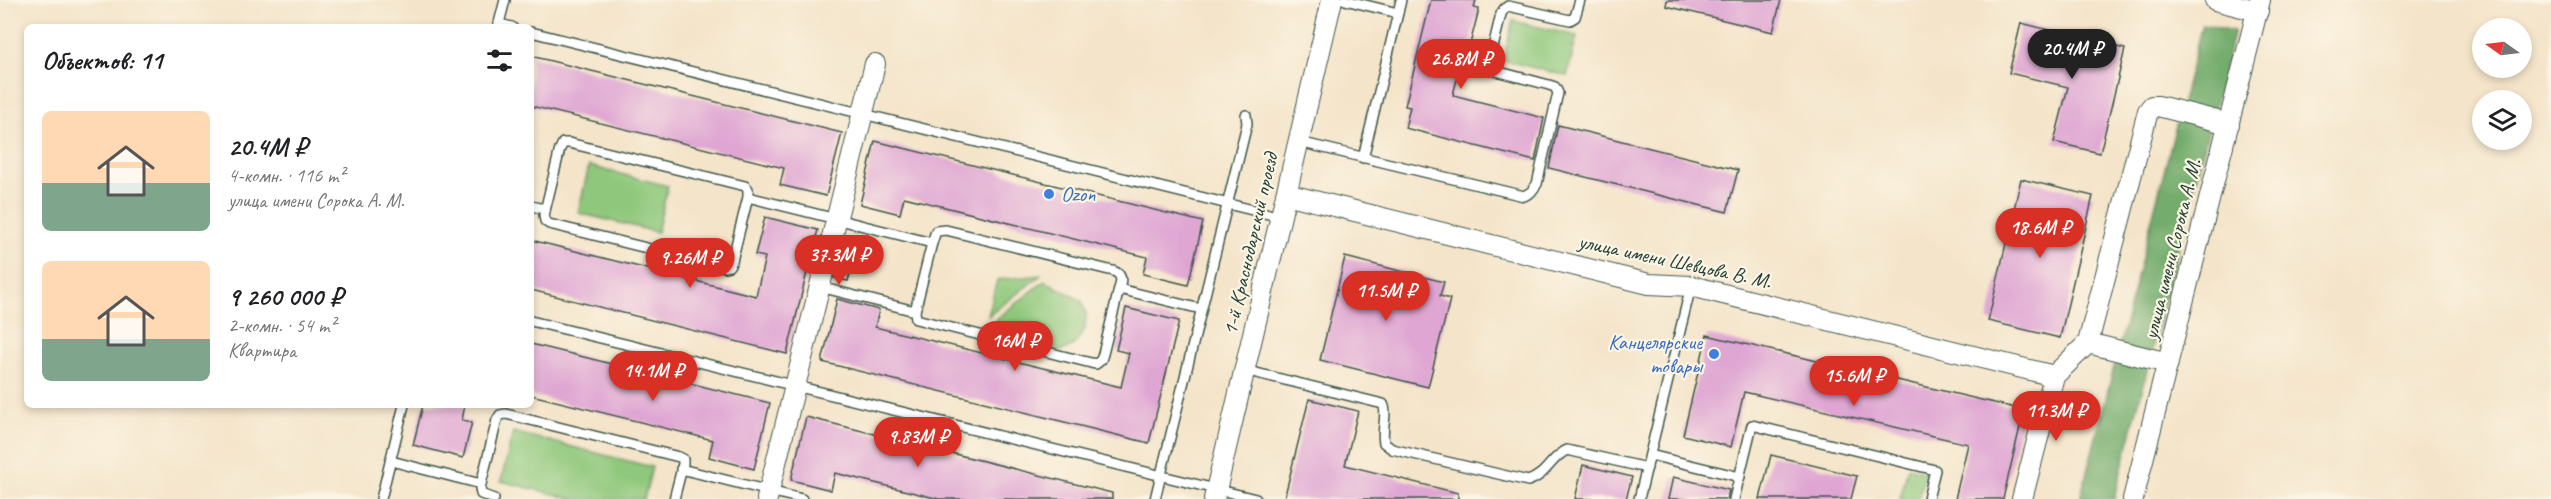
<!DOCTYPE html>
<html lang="ru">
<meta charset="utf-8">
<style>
body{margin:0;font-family:Caveat,sans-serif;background:#f6f6f6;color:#202124;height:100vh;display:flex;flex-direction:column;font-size:22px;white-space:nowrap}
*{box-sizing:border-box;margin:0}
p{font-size:20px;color:#757577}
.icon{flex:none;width:33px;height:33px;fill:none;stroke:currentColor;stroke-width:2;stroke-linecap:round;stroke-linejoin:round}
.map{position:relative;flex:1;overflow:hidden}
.sheet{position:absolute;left:24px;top:24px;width:510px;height:384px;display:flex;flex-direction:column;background:#fff;border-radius:9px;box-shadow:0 3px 9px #0003}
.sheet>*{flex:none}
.needle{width:39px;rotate:284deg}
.tools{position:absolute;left:2472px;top:18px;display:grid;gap:12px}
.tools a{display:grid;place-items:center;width:60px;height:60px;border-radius:50%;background:#fff;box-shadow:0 3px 9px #0003;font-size:30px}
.price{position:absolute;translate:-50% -51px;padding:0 14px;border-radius:21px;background:#d93025;color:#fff;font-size:20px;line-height:39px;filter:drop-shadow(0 2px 3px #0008)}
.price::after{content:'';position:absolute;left:50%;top:36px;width:18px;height:14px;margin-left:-9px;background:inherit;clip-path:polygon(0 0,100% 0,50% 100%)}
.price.active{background:#222;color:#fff}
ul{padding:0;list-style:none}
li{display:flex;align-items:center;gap:18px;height:150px;padding:0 18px}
li span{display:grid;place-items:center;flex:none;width:168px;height:120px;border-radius:9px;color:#555}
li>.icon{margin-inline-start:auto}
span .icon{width:72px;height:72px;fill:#fffc;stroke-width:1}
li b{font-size:26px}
h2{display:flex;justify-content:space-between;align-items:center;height:72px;padding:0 18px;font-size:26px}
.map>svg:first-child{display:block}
.green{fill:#8fc87c;stroke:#578258;stroke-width:1.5}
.forest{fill:#73ac6c;stroke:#497450;stroke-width:1.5}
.building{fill:#dfa6d3}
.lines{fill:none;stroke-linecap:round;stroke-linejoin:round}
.lane-casing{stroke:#3f564a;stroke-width:12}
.street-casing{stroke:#3f564a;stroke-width:22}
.lane{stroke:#fff;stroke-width:9}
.street{stroke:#fff;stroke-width:20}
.shop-dot{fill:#3f7fe0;stroke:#fcf5e5;stroke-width:2}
.labels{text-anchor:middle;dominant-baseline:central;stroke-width:4.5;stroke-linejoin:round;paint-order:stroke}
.shop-label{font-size:21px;fill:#366cbe;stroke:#fcf5e5;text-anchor:start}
.street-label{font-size:21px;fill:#1f3d34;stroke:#fcf5e5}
</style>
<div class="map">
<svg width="2551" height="499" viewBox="0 0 2551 499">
<rect width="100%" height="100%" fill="#fcf5e5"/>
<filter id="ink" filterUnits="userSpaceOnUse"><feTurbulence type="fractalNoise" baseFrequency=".0167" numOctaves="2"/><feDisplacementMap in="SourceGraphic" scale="12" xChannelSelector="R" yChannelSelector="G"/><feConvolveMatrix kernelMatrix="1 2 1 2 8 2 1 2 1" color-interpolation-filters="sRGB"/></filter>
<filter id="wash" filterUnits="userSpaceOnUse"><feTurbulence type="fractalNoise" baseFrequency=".008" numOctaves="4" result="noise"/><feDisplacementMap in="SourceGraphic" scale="24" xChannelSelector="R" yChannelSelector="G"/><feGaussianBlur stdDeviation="1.35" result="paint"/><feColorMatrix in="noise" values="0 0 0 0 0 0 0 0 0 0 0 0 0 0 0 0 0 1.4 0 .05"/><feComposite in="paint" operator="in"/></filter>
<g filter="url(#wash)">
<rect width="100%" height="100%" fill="#f4e4c9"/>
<!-- green -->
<g class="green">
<path d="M1513,21L1577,36L1567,76L1503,60Z"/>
<path d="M589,166L668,186L657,232L578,213Z"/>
<path d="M1041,275L988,316L997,280Z"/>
<path d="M1045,281L1082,301L1086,314L1085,329L1074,345L1061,351L1026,343L995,320Z"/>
<path d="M513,432L652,467L644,499H573L501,481Z"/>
<path d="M1908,467L1925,472L1918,499H1900Z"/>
</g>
<!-- forest -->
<path class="forest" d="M2202,24L2234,31L2114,499H2080Z"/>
<g id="blocks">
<!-- building -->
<g class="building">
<path d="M1431,0H1476L1474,8L1479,9L1468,52L1464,51L1453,95L1544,118L1535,161L1405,128L1410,107L1405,106Z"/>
<path d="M1667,0H1781L1773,32L1666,6Z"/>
<path d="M2021,23L2125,49L2100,153L2054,142L2068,87L2009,73Z"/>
<path d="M531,56L842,133L826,196L780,185L784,168L531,106Z"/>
<path d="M1558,125L1738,170L1727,212L1549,168Z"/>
<path d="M875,141L1203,222L1188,285L1143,274L1147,257L904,197L900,214L860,204Z"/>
<path d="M2021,179L2093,196L2060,338L1988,321Z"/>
<path d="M765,217L818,230L811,256L815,257L811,273L807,272L787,354L531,290V240L756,296L765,257L755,255Z"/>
<path d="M1345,257L1444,282L1440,296L1450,299L1428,387L1320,360Z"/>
<path d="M838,263L852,266L848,281L834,278Z"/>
<path d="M837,299L879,310L875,327L1121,387L1129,353L1116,350L1126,308L1179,321L1149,443L822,362Z"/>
<path d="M1707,335L2024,410L2003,499H1955L1968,444L1744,392L1731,447L1683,435Z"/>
<path d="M531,344L770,403L754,469L709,457L713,440L531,395Z"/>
<path d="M1309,399L1358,411L1345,465L1458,493V499H1284Z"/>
<path d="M423,405H465L462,420L472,422L463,458L413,445Z"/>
<path d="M806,417L1112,493V499H939L835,473L831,490L791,480Z"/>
<path d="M1771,455L1857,476L1851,499H1760Z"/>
<path d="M1583,465L1632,477L1626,499H1575Z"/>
<path d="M1673,477L1729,490L1727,499H1668Z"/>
</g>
</g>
</g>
<g filter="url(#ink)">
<use href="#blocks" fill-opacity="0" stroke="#3f564a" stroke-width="1.5"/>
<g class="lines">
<defs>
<g id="lane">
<path d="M1345,0L1398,13L1401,0"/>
<path d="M499,24L512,27"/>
<path d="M498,27L505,0"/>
<path d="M531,32L1281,217"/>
<path d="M1299,142L1524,196L1531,192L1537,184L1558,93L1555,87L1549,85L1492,70L1490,60L1501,14L1504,9L1508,6L1570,20L1575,17L1580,0"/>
<path d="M1363,158L1398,13"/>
<path d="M748,197L732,261L729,266L724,267L549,224L545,221L544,215L560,149L563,143H569L745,186L748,189V197L932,243L936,231L946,230L1113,271C1122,274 1122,280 1119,289L1201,309"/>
<path d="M531,206L545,209"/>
<path d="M932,243L915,311L916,319L1091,363L1096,364L1101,360L1103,354L1119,289"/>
<path d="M820,287L915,311"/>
<path d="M531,321L1256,499"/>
<path d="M1244,370L1383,404C1388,413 1381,431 1384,443L1392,449L1528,481C1547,475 1551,457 1567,450L1647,468"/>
<path d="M1650,455L1740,477"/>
<path d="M391,461L481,484"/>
<path d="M681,469L802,499"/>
<path d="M381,499L404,405"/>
<path d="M494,499L481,494L480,488L497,420L500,415L506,414L679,457L683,459V464L674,499"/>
<path d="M1155,499L1247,124L1246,115"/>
<path d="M1639,499L1691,286"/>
<path d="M1734,499L1752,425L1935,470L1928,499"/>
</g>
<g id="street">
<path d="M2215,0L2258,11"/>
<path d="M1286,194L1649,284L1691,286L2054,376"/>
<path d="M2088,343L2168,363"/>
<path d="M767,499L875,64"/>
<path d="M1214,499L1332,0"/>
<path d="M2022,499L2054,376L2088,343L2148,111L2152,106H2158L2229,124"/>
<path d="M2133,499L2260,0"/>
</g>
</defs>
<!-- lane casing -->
<use href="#lane" class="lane-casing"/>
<!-- street casing -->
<use href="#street" class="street-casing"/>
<!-- lane -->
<use href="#lane" class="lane"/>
<!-- street -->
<use href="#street" class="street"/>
</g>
</g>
<!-- markers -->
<g class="shop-dot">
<circle cx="1049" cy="194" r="6"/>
<circle cx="1714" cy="354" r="6"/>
</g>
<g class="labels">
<!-- shop labels -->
<g class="shop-label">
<text x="1061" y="194">Ozon</text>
<text x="1702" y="342" text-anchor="end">Канцелярские<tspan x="1702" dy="24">товары</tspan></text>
</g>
<!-- street labels -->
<g class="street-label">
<text transform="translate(1250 244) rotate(-77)">1-й Краснодарский проезд</text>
<text transform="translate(2172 249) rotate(-76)">улица имени Сорока А. М.</text>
<text transform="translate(1675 261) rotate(12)">улица имени Шевцова В. М.</text>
</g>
</g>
</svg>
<div class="tools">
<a><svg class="needle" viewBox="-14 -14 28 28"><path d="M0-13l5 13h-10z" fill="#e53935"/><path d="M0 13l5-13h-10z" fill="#757577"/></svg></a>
<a><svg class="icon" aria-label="layers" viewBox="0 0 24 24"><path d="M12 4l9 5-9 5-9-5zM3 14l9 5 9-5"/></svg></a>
</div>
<b class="price active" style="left:2072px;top:80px">20.4M ₽</b>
<b class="price" style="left:1461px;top:90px">26.8M ₽</b>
<b class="price" style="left:2040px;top:259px">18.6M ₽</b>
<b class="price" style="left:839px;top:286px">37.3M ₽</b>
<b class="price" style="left:690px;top:289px">9.26M ₽</b>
<b class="price" style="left:1386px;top:322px">11.5M ₽</b>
<b class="price" style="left:1015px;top:372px">16M ₽</b>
<b class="price" style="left:653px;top:402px">14.1M ₽</b>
<b class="price" style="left:1854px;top:407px">15.6M ₽</b>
<b class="price" style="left:2056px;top:442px">11.3M ₽</b>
<b class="price" style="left:918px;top:468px">9.83M ₽</b>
<section class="sheet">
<h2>Объектов: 11<svg class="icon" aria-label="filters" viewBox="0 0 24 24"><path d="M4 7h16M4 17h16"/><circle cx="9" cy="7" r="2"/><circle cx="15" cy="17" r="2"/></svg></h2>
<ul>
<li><span style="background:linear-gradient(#ffd9b3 60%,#7fa58c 0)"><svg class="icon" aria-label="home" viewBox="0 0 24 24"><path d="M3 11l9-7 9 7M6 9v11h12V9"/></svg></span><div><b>20.4M ₽</b><p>4-комн. · 116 m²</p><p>улица имени Сорока А. М.</p></div></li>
<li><span style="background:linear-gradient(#ffd9b3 65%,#7fa58c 0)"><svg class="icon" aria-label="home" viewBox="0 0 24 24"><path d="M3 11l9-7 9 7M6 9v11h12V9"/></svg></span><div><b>9 260 000 ₽</b><p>2-комн. · 54 m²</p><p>Квартира</p></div></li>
</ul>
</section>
</div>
